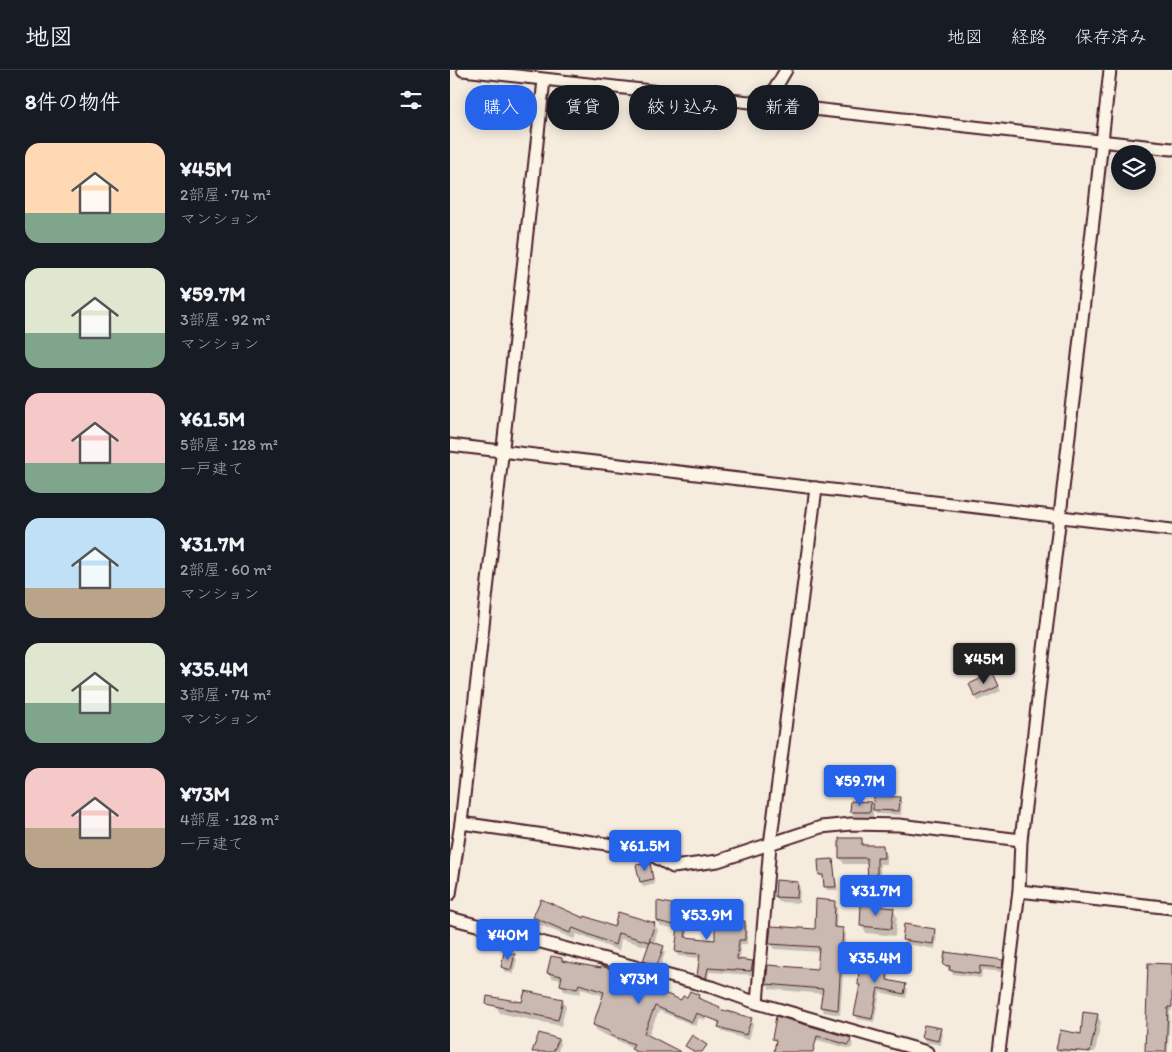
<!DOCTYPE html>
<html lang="ja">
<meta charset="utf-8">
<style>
body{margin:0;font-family:Itim,"Klee One",sans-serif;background:#20242c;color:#f1f3f6;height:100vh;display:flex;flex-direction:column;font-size:19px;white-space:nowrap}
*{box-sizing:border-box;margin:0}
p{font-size:16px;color:#9ea1a6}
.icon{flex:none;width:28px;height:28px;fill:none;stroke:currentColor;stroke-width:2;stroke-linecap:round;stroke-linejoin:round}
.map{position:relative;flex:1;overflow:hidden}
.panel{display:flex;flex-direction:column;background:#171b24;width:450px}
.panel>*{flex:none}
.hud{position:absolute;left:15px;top:15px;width:475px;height:45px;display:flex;gap:10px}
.tools{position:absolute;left:661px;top:75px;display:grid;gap:10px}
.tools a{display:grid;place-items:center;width:45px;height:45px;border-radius:50%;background:#171b24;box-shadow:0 2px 12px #0003;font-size:25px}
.price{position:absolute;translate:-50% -42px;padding:0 11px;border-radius:5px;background:#2563eb;color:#fff;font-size:16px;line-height:32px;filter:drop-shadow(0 1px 2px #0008)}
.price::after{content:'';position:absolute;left:50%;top:30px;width:15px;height:11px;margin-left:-8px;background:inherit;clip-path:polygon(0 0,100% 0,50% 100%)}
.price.selected{background:#222;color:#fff}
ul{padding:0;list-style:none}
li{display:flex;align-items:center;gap:15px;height:125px;padding:0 25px}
li span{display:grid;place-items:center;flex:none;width:140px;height:100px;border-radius:15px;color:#555}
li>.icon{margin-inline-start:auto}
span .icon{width:60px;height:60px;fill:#fffc;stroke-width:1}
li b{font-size:21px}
h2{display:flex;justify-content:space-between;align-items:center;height:60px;padding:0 25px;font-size:21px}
.tag{padding:0 18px;border-radius:20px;background:#171b24;box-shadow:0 2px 12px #0003;font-size:18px;line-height:45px}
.tag.selected{background:#2563eb;color:#fff}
header{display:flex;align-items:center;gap:30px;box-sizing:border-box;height:70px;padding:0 25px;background:#171b24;border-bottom:1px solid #363941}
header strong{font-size:24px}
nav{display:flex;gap:28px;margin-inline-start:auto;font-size:18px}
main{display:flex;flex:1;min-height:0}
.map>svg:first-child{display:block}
.shadow{fill:#0003}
.building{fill:#cab9b1;stroke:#4a1f2b}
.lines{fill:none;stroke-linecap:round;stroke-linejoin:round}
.minor-casing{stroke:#4a1f2b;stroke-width:15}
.minor{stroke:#fcf5e5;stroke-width:11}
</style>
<header>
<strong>地図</strong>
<nav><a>地図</a><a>経路</a><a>保存済み</a></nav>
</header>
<main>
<section class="panel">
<h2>8件の物件<svg class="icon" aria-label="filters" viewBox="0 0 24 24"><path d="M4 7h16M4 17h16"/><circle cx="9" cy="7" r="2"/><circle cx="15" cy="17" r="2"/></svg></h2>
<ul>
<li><span style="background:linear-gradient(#ffd9b3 70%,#7fa58c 0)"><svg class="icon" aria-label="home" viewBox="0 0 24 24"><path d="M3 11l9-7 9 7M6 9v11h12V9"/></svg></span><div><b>¥45M</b><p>2部屋 · 74 m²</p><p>マンション</p></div></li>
<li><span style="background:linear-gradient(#dfe7d0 65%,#7fa58c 0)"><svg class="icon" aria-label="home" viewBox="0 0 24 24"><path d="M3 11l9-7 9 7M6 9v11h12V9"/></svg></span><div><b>¥59.7M</b><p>3部屋 · 92 m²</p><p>マンション</p></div></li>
<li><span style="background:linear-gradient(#f6c9c9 70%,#7fa58c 0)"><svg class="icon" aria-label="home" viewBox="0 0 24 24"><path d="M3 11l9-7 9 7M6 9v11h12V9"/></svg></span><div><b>¥61.5M</b><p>5部屋 · 128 m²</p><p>一戸建て</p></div></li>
<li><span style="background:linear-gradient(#bfe0f5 70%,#b9a48a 0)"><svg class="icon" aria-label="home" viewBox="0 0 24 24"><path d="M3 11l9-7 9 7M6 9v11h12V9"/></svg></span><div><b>¥31.7M</b><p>2部屋 · 60 m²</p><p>マンション</p></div></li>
<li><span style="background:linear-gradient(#dfe7d0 60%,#7fa58c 0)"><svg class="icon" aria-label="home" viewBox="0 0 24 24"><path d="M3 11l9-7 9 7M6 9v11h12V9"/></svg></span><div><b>¥35.4M</b><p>3部屋 · 74 m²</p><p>マンション</p></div></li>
<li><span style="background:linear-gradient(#f6c9c9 60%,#b9a48a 0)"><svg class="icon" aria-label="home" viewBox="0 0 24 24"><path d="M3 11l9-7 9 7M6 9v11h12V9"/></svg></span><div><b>¥73M</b><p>4部屋 · 128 m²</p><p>一戸建て</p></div></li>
</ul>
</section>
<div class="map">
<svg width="722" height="982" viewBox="0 0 722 982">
<rect width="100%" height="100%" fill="#f5ecde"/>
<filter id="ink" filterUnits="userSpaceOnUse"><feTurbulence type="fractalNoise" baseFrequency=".02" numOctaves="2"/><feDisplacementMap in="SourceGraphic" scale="10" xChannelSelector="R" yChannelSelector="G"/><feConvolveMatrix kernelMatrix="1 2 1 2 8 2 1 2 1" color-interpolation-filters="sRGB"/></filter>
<g filter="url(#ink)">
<!-- shadow -->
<g class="shadow">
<path d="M545,609L551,621L528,631L526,627Z"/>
<path d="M449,728L452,733L451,745L427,744L424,740Z"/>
<path d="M420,733L423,738V747L404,746L402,741Z"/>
<path d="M411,769L415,776H433L436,783L437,794H430V822H423L419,816V794H394L390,788Z"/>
<path d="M382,790L388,820H377L375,808L370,805Z"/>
<path d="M199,794L205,814L193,817L191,812Z"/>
<path d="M347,813L350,818L349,833L329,832L326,827Z"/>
<path d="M384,832L387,838L386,858L392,859L396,864L390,945L374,942L371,936L374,924L320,919L317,914L369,900L370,882L324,879L321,874L366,860Z"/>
<path d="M240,839L242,843L237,868L267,871L295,852L297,856V874H291L290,890L302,892L304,896L303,905L259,902L258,912L251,910L249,905L250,888L228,886L226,881L228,859L211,856L208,851Z"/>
<path d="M443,839L447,847L445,866L416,863L411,855Z"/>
<path d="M84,847L135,850L165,859L204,854L208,860L204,874L213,877L215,882L210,899L197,896L195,891L199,877L171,869L169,881L127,864L124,869L88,854Z"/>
<path d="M484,860L487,865L485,879L456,874L453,870Z"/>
<path d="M438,882L440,886L439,912L455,916L458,920L456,928L430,922L424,952L408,949L405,945L409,915L424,902Z"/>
<path d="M64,885L67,890L63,904L55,902L52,897Z"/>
<path d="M112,890L113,892L231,932L248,926L259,938L255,950L249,948L246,956L209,941L198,966L228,982H184L183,978L147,961L144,955L154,926L131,919L130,924L114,921L111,915L112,910L102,908L99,902Z"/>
<path d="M552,891L555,896L554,902L532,900L531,908L503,904L495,895Z"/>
<path d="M722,897V941H720L718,982H696Z"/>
<path d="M112,930L116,937L111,956L50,943L46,936Z"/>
<path d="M647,945L651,952L645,982H609L607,979L632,966Z"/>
<path d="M265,949H301L303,954L299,970L273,962Z"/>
<path d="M490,960L493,964L491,975L475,972L472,967Z"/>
<path d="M361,964L400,969L403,974L401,979L363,969Z"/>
<path d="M108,970L110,974L108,982H85Z"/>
</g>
<!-- building -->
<g class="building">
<path d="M543,603L549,616L525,627L519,614Z"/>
<path d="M424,726L450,727L449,741L423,740Z"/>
<path d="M401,731L421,732L420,742H400Z"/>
<path d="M389,768H412V775H433L434,788H427V816H418L417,788H389Z"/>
<path d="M383,789L386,817H374L373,805H369L368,790Z"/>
<path d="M200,793L203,809L190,812L186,795Z"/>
<path d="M326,810L348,812L347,828L325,827Z"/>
<path d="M91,829L134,848L135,846L164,857L168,842L205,853L199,872L168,863L165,875L123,858L120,863L83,847Z"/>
<path d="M366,829L385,831L384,857L393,858L388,940L370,937L373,919L316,914L318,895L367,899L369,877L319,874L321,856L365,859Z"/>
<path d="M207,831L241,838L235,867L265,870V851H295V870H289L287,889L303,891L301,901L258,898L256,908L247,906L250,884L225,882L228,856L207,851Z"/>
<path d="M411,834L444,838L441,859L410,856Z"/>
<path d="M454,854L485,859L483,874L452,870Z"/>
<path d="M200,871L214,876L207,895L193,891Z"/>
<path d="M423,880H439L437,910L456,914L454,924L428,918L422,949L404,945L410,915H408L409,900L422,901Z"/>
<path d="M54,882L65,884L61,900L51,897Z"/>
<path d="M495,882L553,890L552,898L530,896L529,904L499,900L500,896L493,895Z"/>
<path d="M101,886L112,888V891L151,898V896L189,909L203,917L202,918L231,930L233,926L237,927L240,921L249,925L248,928L270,937L269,939L302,948L296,965L268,957L270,952L246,943L242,952L205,936L194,963L231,982H187L181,979L184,974L160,965L161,962L143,955L154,922L129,914L127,919L110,915L112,906L97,903Z"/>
<path d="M698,893L722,894V937H718L716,982H695Z"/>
<path d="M75,921L113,929L108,950L36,934L37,926L72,932Z"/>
<path d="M633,942L648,944L640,982L606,979L610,960L631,964Z"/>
<path d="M326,946L401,968L399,975L367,966L363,982H324L326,970L322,969Z"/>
<path d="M474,955L491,958L488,971L471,967Z"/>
<path d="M89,963L109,969L103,982H82Z"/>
<path d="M242,965L257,975L252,982H245L235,976Z"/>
</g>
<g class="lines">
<defs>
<g id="minor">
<path d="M13,0L722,79"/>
<path d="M315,36L336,0"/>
<path d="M0,375L722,460"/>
<path d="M11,753L191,779L223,797L268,791L371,757L401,754L449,755L571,770"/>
<path d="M569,821L722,838"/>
<path d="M0,824L11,753L94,10"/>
<path d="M0,848L265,918L307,933L477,982"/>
<path d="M307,933L320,775L366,418"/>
<path d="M549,982L569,821L571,770L610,446L660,0"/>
</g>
</defs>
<!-- minor casing -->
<use href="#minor" class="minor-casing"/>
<!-- minor -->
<use href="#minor" class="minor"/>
</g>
</g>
</svg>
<div class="tools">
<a><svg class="icon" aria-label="layers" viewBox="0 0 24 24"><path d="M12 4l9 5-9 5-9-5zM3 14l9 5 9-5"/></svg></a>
</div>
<b class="price selected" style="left:534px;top:615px">¥45M</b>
<b class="price" style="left:410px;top:737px">¥59.7M</b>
<b class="price" style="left:195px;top:802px">¥61.5M</b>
<b class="price" style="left:426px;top:847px">¥31.7M</b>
<b class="price" style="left:257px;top:871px">¥53.9M</b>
<b class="price" style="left:58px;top:891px">¥40M</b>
<b class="price" style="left:425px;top:914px">¥35.4M</b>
<b class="price" style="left:189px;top:935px">¥73M</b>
<div class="hud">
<a class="tag selected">購入</a>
<a class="tag">賃貸</a>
<a class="tag">絞り込み</a>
<a class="tag">新着</a>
</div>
</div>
</main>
